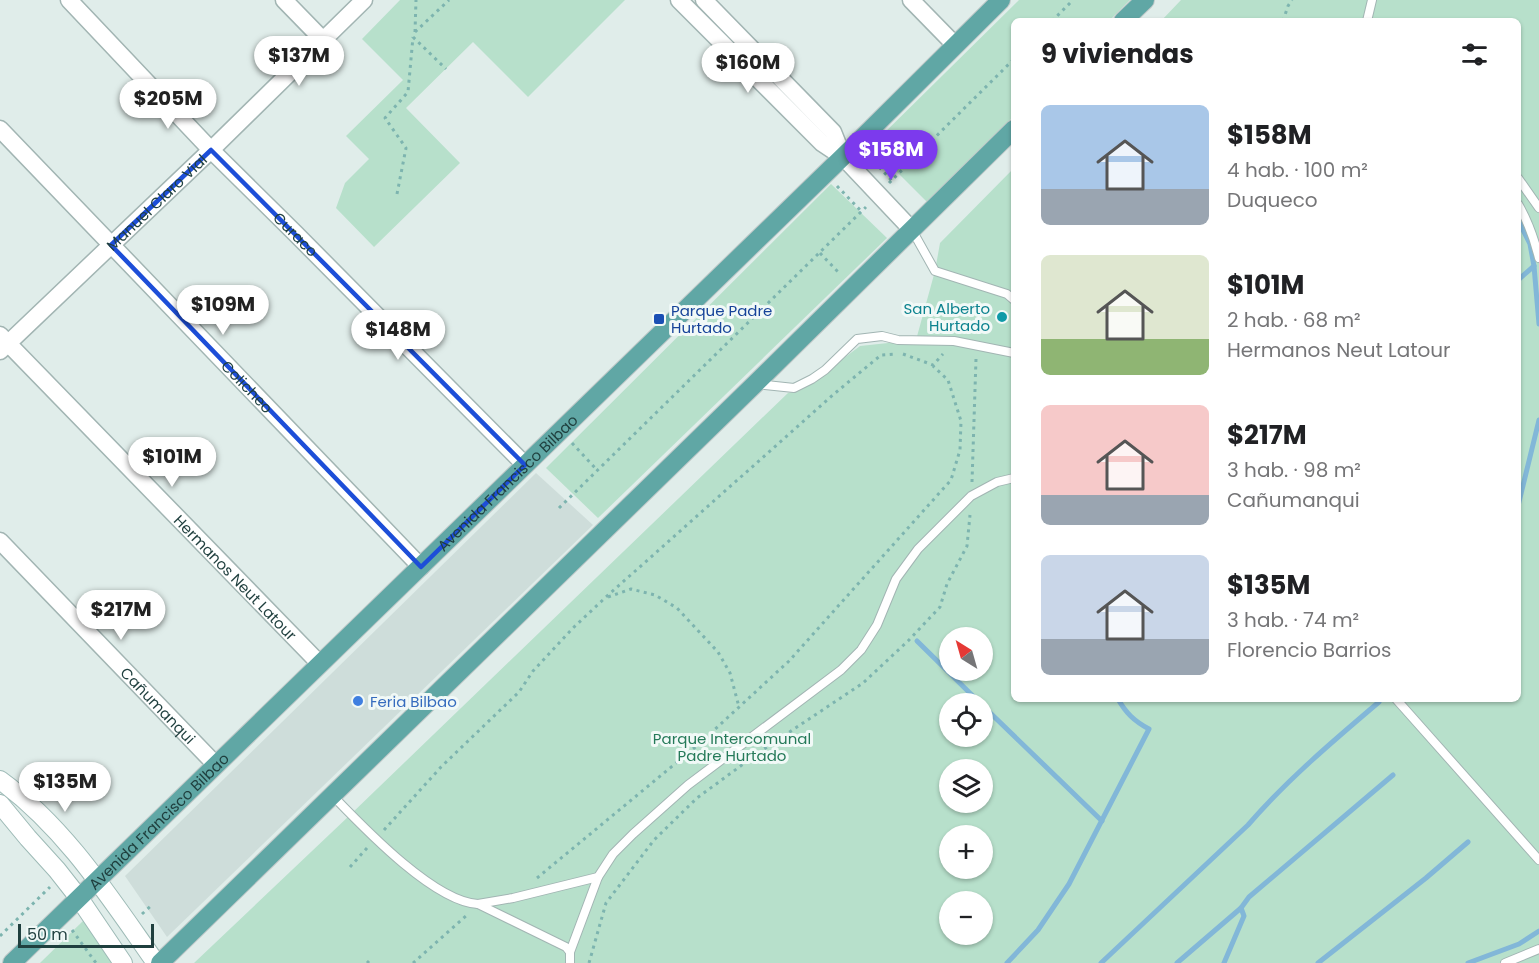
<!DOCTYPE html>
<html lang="es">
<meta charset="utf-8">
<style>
body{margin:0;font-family:Poppins,sans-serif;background:#f2f2f2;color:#202124;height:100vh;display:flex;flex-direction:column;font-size:22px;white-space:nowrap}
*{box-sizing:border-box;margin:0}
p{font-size:20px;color:#757577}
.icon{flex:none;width:33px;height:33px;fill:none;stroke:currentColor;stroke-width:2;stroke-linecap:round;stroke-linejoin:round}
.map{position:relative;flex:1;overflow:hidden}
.details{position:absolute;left:1011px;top:18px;width:510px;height:684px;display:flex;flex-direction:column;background:#fff;border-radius:9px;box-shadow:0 2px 4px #0004}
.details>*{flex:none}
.needle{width:39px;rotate:323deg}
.controls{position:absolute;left:939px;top:627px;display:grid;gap:12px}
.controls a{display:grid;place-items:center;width:54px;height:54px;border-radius:50%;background:#fff;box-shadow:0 2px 4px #0004;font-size:30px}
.scale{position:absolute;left:18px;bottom:15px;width:136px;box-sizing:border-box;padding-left:6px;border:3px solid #1f3f3e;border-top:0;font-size:16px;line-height:21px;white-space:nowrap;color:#1f3f3e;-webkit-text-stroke:4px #f1f9f7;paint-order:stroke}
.price{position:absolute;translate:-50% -51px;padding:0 14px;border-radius:21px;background:#fff;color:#222;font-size:20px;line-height:39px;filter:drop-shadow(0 2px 3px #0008)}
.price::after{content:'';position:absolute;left:50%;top:36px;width:18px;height:14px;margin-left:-9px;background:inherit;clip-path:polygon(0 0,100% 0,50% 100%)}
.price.on{background:#7c3aed;color:#fff}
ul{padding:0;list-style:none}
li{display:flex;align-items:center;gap:18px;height:150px;padding:0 30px}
li span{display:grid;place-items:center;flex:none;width:168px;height:120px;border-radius:9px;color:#555}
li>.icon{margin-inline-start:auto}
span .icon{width:72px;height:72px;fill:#fffc;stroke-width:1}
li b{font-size:26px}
h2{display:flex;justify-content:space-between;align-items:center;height:72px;padding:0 30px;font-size:26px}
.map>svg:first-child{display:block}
.built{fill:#ceddda}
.green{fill:#b7e0cb;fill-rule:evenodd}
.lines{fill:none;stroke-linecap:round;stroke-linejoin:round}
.stream{stroke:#82b7d8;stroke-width:5}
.lane-casing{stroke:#a2b5b3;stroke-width:10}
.street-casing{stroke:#a2b5b3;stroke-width:19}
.secondary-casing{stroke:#9dbab6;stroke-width:20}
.primary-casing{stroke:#c0c9c9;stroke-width:20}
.path{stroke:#7db4af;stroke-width:3;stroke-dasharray:3 4.5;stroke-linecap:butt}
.lane{stroke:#fff;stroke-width:8}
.street{stroke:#fff;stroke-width:16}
.secondary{stroke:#fff;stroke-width:18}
.primary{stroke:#60a7a5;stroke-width:18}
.marked{fill:none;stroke:#1d4ed8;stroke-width:4.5;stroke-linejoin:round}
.culture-dot{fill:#0f9aa8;stroke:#f1f9f7;stroke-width:2}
.transit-dot{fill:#1a4fb4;stroke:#f1f9f7;stroke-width:2}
.shop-dot{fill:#3f7fe0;stroke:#f1f9f7;stroke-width:2}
.labels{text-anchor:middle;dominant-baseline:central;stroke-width:6;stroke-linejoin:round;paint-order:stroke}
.street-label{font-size:15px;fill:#1f3f3e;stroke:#f1f9f7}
.culture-label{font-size:15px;fill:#0d838f;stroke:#f1f9f7;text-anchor:end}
.transit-label{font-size:15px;fill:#164399;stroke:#f1f9f7;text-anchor:start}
.shop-label{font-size:15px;fill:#366cbe;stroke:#f1f9f7;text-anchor:start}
.park-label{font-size:15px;fill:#257a59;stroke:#f1f9f7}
</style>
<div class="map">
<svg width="1539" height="963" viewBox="0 0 1539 963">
<rect width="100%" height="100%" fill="#e0edea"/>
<!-- built -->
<path class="built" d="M536,473L593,525L167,937L125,876Z"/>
<!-- green -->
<g class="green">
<path d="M400,0H625L528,97L473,42L406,108L460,163L374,247L336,208L345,183L369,159L346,136L403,80L362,39Z"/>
<path d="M1019,0H1130L1109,21H1014V116L927,202L871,146Z"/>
<path d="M1181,0H1539V963H194L350,815L788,393L799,391L804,388L860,346L916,340L935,271L940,243L1014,168V699H1518V21H1161ZM950,638H982V670H950ZM950,704H982V736H950ZM950,770H982V802H950ZM950,836H982V868H950ZM950,902H982V934H950Z"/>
<path d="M831,184L887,238L598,518L546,468Z"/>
<path d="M84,920L114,963H40Z"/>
</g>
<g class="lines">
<!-- stream -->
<g class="stream">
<path d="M1518,220L1530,244L1534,266L1539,324"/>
<path d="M1518,280L1534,266"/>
<path d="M1518,506L1539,420"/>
<path d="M917,641L981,704"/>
<path d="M982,705L1102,821"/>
<path d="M1007,963L1038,930L1069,884L1149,729C1134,721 1126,713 1118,699"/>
<path d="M1101,963L1248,825C1287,780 1333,741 1379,702"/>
<path d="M1177,963L1241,908"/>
<path d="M1224,963L1244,916L1241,908L1249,897L1393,775"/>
<path d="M1318,963L1426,878L1468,842"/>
<path d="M1468,963L1519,944L1539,931"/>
</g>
<defs>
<g id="lane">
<path d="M1367,21L1372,0"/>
<path d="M1518,178L1539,208"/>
<path d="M1518,204C1528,221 1534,238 1539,258"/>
<path d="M912,230L935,271L1007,294L1014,300"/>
<path d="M756,384L794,388L812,379L825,370L857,339L882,336L898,340L954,341L1014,353"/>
<path d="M1396,699L1539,860"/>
<path d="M332,795C363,827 434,902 478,904"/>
<path d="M570,952L598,877"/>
<path d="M570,963V952L566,947L478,904L513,898L598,877L613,854L633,834L688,785L841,670L861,650L877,625L896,579L918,549L971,496L997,482L1014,478"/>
<path d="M1505,963L1539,949"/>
</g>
<g id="street">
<path id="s1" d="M69,0L211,150L295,233L525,465"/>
<path d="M284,0L323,40"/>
<path d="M679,0L822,143L843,157L912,230"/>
<path d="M704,0L833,132L843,157"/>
<path d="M911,0L955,45"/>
<path id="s2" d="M0,129L421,567"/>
<path id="s3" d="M0,335L320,664"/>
<path id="s4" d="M0,351L211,150L364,0"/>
<path id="s5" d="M0,541L216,765"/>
</g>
<g id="secondary">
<path d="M0,780C66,828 110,898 156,963"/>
<path d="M0,804L28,838L57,870L79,898L123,963"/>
</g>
<g id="primary">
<path d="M1123,21L1145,0"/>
<path id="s6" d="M12,963L857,143L1001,0"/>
<path d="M160,963L755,384L1014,129"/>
</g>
</defs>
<!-- lane casing -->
<use href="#lane" class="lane-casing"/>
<!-- street casing -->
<use href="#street" class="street-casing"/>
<!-- secondary casing -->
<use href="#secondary" class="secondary-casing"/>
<!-- primary casing -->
<use href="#primary" class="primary-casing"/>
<!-- path -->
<g class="path">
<path d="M1052,21L1073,0"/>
<path d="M1283,21L1288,6L1292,0"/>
<path d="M415,32L449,0"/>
<path d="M415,32L416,0"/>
<path d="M413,37L446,69"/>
<path d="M869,156L892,181"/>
<path d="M889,183L1014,59"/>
<path d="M837,186L861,211"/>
<path d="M397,194L406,148L385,118L408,92L413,37"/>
<path d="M820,253L840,274"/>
<path d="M903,354L933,365L943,354"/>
<path d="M572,443L597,470"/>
<path d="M972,482L976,359"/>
<path d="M559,508L866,207"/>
<path d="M608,597L631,589L655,595L677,608L718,652L730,673L739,707"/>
<path d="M384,830L441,767L519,692L533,671L573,628L606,597L834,394L881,355L896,354"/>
<path d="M350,867L367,848"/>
<path d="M537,878L699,744L789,661L951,480L960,450L961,421L948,380L933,366"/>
<path d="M142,914L152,905"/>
<path d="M72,930L96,963"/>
<path d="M0,936L50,887"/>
<path d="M367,963L369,961"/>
<path d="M413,963L466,916"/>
<path d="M589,963L606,903L654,840L697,798L761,751L863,683L908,641L940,607L947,584L967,546L970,515"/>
</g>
<!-- lane -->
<use href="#lane" class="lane"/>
<!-- street -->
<use href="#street" class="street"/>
<!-- secondary -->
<use href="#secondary" class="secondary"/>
<!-- primary -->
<use href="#primary" class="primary"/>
</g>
<!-- marked area -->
<path class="marked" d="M211,150L525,465L421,567L111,245Z"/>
<!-- markers -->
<circle class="culture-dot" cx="1002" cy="317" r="6"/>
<rect class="transit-dot" x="653" y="313" width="12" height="12" rx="3"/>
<circle class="shop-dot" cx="358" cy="701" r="6"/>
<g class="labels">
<!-- street labels -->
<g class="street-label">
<text stroke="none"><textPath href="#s4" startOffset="216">Manuel Claro Vial</textPath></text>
<text stroke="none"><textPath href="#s1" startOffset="326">Curaco</textPath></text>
<text stroke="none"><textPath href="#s2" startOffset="357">Colicheo</textPath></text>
<text stroke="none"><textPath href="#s6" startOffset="690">Avenida Francisco Bilbao</textPath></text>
<text stroke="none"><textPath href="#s3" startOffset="338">Hermanos Neut Latour</textPath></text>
<text stroke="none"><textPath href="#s5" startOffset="228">Cañumanqui</textPath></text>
<text stroke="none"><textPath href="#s6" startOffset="204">Avenida Francisco Bilbao</textPath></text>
</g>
<!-- culture labels -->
<g class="culture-label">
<text x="990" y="308">San Alberto<tspan x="990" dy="17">Hurtado</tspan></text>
</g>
<!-- transit labels -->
<g class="transit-label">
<text x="671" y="310">Parque Padre<tspan x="671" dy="17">Hurtado</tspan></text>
</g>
<!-- shop labels -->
<g class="shop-label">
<text x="370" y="701">Feria Bilbao</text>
</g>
<!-- park labels -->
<g class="park-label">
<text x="732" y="738">Parque Intercomunal<tspan x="732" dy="17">Padre Hurtado</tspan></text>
</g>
</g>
</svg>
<div class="controls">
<a><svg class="needle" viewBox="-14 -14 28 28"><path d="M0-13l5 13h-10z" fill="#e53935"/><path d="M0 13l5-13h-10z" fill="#757577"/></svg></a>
<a><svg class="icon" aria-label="locate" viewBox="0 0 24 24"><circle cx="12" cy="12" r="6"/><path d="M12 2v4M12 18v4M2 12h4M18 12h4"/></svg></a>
<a><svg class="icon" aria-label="layers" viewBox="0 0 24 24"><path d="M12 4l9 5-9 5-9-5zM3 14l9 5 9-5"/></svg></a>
<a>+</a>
<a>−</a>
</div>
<div class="scale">50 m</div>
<b class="price" style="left:299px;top:87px">$137M</b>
<b class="price" style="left:748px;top:94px">$160M</b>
<b class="price" style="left:168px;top:130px">$205M</b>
<b class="price on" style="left:891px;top:181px">$158M</b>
<b class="price" style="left:223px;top:336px">$109M</b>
<b class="price" style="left:398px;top:361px">$148M</b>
<b class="price" style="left:172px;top:488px">$101M</b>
<b class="price" style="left:121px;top:641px">$217M</b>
<b class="price" style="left:65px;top:813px">$135M</b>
<section class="details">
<h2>9 viviendas<svg class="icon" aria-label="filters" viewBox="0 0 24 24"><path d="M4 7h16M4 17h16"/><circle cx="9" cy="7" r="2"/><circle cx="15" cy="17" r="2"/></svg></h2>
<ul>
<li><span style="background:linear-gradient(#a9c7e8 70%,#9aa5b1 0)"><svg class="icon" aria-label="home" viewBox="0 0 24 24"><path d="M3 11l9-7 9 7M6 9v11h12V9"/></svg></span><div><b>$158M</b><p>4 hab. · 100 m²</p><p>Duqueco</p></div></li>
<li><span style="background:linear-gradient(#dfe7d0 70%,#8fb573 0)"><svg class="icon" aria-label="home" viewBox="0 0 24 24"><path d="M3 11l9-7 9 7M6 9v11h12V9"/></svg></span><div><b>$101M</b><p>2 hab. · 68 m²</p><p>Hermanos Neut Latour</p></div></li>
<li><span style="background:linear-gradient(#f6c9c9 75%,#9aa5b1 0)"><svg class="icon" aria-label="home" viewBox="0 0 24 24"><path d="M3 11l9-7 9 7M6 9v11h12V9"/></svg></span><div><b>$217M</b><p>3 hab. · 98 m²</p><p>Cañumanqui</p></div></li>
<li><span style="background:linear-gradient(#c9d6e8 70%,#9aa5b1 0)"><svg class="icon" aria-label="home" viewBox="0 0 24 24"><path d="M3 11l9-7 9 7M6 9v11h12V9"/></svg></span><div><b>$135M</b><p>3 hab. · 74 m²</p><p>Florencio Barrios</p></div></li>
</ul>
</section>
</div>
